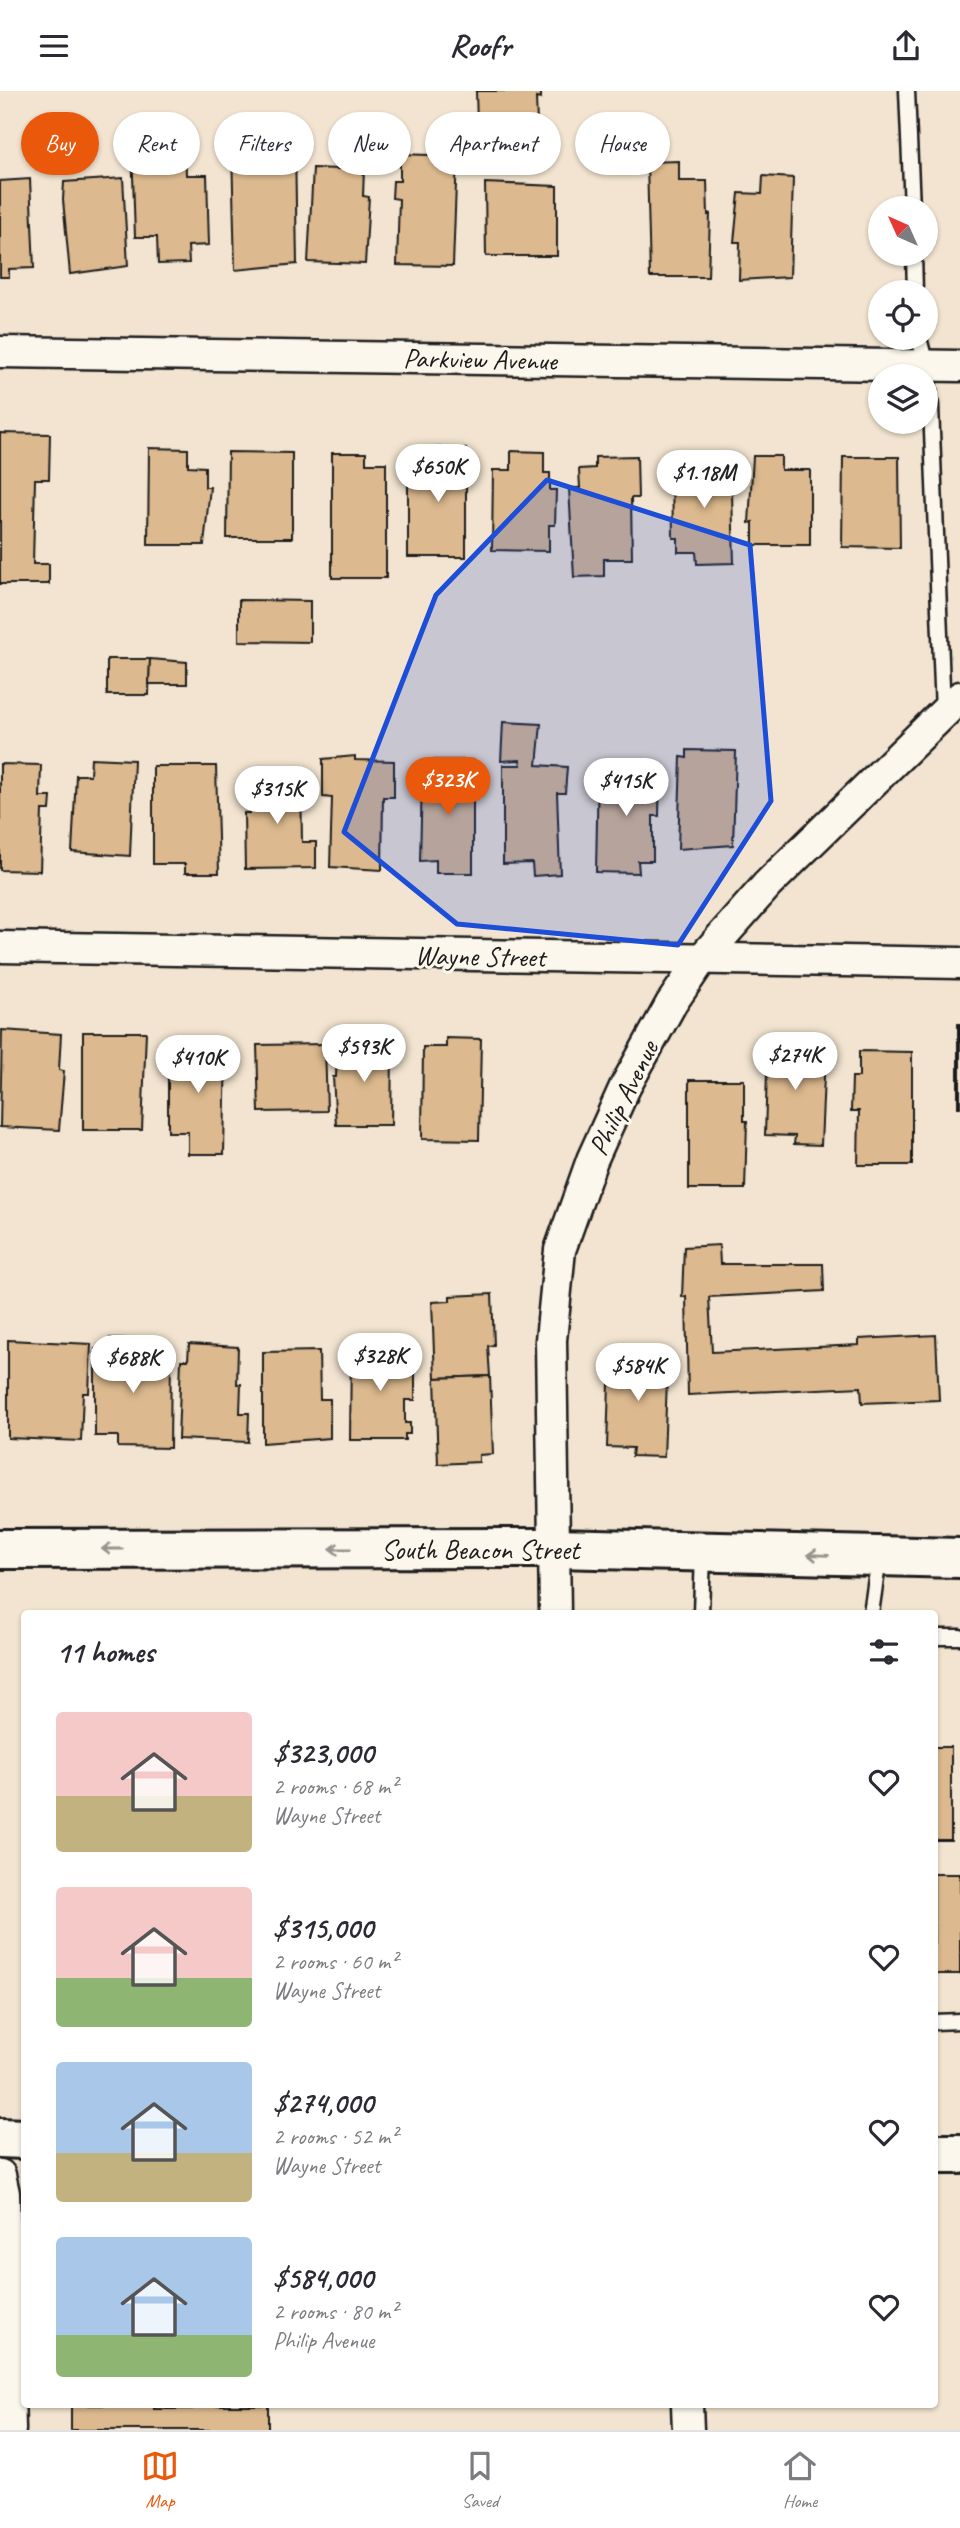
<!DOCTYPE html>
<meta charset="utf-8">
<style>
body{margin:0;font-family:Caveat,sans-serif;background:#f2f2f3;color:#2b2b33;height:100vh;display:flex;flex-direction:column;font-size:26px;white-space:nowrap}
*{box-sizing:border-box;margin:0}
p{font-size:23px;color:#7c7c81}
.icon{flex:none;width:38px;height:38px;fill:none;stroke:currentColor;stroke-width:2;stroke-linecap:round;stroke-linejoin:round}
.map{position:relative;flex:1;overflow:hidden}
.details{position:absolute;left:21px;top:1519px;width:917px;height:798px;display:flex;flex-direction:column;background:#fff;border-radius:7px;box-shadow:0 2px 5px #0004}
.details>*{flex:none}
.hud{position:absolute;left:21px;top:21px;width:919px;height:63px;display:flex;gap:14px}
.needle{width:46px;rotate:315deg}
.fabs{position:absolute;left:868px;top:105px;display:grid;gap:14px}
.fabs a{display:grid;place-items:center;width:70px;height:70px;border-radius:50%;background:#fff;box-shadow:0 2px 5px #0004;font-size:35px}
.price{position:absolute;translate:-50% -60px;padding:0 16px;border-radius:24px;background:#fff;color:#222;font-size:23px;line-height:46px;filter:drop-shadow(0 2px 4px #0008)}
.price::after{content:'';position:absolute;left:50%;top:42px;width:21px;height:16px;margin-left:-10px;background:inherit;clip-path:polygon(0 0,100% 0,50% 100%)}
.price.on{background:#ea580c;color:#fff}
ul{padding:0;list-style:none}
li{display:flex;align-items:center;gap:21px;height:175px;padding:0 35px}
li span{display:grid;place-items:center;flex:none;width:196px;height:140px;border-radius:7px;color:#555}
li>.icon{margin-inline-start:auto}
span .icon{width:84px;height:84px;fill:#fffc;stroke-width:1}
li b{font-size:30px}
h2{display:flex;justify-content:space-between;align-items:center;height:84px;padding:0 35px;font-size:30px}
.tag{padding:0 24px;border-radius:32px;background:#fff;box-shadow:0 2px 5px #0004;font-size:24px;line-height:63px}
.tag.on{background:#ea580c;color:#fff}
header{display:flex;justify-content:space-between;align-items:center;height:91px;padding:0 35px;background:#fff;font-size:32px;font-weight:800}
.tabs{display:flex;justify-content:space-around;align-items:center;height:98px;border-top:2px solid #e1e1e2;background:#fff;font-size:19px;color:#7c7c81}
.tabs a{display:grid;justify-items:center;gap:4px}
.tabs .on{color:#ea580c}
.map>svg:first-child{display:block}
.building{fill:#dcb98e;stroke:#1c1c1c;stroke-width:2}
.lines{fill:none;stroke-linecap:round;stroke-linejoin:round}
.lane-casing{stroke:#1c1c1c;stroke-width:19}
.street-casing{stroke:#1c1c1c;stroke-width:35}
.secondary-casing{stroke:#1c1c1c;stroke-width:44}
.lane{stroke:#fbf7ec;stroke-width:14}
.street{stroke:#fbf7ec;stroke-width:30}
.secondary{stroke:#fbf7ec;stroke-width:38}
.oneway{stroke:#97948e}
.marked{fill:#1d4ed8;fill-opacity:0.2;stroke:#1d4ed8;stroke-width:5;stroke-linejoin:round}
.labels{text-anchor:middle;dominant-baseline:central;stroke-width:6;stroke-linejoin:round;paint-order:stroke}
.street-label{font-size:28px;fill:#1c1c1c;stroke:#fbf7ec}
</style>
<header><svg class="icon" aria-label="menu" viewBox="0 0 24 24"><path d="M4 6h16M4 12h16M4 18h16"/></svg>Roofr<svg class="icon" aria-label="share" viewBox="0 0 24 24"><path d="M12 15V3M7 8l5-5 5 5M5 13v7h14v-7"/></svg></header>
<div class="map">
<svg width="960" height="2339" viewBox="0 0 960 2339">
<rect width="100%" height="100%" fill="#f2e4d0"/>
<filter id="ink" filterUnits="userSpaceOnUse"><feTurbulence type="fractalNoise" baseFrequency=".0143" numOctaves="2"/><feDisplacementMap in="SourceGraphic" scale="14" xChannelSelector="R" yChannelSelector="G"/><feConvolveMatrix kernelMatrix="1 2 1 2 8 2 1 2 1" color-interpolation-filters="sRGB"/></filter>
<g filter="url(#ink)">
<!-- building -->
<g class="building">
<path d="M476,0H541V8L536,7L537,31L477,32Z"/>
<path d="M289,35L290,53H295L297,173L235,179L232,58H254V36Z"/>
<path d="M185,52L186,84H207L209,154L188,155L189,172L158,173L157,146H135L132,54Z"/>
<path d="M400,63L457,65L453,175L397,174L399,108L392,107L393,90H400Z"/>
<path d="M679,70V90H707L708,124L710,123L708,186H650L647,71Z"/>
<path d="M313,77L364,79L363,105L369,106L365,173L308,171Z"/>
<path d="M763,85L793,87L790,186L739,189L740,151H734L739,102L762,103Z"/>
<path d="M123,87L128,175L70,183L63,109L64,91Z"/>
<path d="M30,88L34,177L9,178V186H0V90Z"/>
<path d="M485,92L557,95V165H486Z"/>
<path d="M0,342L50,343L49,388H35L33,473H49V493H0Z"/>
<path d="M434,356L466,358V466H408V366H434Z"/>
<path d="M149,357L188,358V375L205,376V396H210L204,454H148Z"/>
<path d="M511,360L544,361V382H550V399H556L555,434H549V460L492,459L493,379H511Z"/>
<path d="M228,361L292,362V447H227Z"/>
<path d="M332,362H366V372H386V487H332Z"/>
<path d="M637,365L638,407H631L632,468H604V485L574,486L569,397H580L579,378L595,377V366Z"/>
<path d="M753,365H781V379H810V454H753V431L749,432Z"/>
<path d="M843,366H899L900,457L842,456Z"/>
<path d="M731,367L734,472L697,473L696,461H678V447H673L672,376L688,375V368Z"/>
<path d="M239,509L310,510V551L239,550Z"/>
<path d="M107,568H150L149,604H107Z"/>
<path d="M150,568L187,571V593H149Z"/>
<path d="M503,631L541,633L537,674L567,676L565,702H557L560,783L533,785L532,772L503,773V674H521L520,669L501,670Z"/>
<path d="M687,659L736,660L733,754L678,758L681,666L687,667Z"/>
<path d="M355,665V669L394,670V706H383L382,779L330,776L332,707L323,706V668Z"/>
<path d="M91,667L134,669L130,765L72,761L76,684H90Z"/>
<path d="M434,669H473V782H436V769L420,770L422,687H434Z"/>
<path d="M0,673L41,674L40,706H51L50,719H42L40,780L0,779Z"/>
<path d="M153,675H216L219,782H185V773H153Z"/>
<path d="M660,676L659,725H653V770H638L639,782L596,781L598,677Z"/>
<path d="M254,684H301L302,751H316V777L245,778L244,722H249V701H255Z"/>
<rect x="958" y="933" width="2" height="83"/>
<path d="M2,939L61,943L59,979L64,980L59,1039L0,1036Z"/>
<path d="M83,941H146L142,1039H83Z"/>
<path d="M354,945H381L380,958H392L391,1034H336L333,986H336L337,960H355Z"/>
<path d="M446,947L481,948L479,1049L422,1048L423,956H446Z"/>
<path d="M768,949L802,950V962H825L821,1054L794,1053L795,1045L765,1044Z"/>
<path d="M168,951L226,952L224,1063H188V1041H168Z"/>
<path d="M325,953L327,1020L259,1021L257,954Z"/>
<path d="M859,960L912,961V1074H858L859,1020H851L852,986H859Z"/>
<path d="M689,989H744V1030H747L745,1098H689Z"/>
<path d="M719,1154L720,1173H823L824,1200L709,1206L712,1261L859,1254V1248L936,1244L939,1309L862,1312L861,1296L688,1304L686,1205L682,1206L684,1156Z"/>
<path d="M492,1203L494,1254L488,1255L490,1285L435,1287L432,1211L450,1210V1205Z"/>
<path d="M110,1247L129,1248L128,1258H171L170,1357L118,1356V1345H95V1258L110,1259Z"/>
<path d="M8,1249L91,1253L89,1302H83L81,1350L8,1347Z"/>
<path d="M189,1253L238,1256L237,1293H241L240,1322H249L248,1351L178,1348L181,1269H188Z"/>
<path d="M388,1253V1259H406V1272H415V1309H405V1332H410V1343H405V1349H350L351,1258Z"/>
<path d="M319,1260L320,1308H330V1347L263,1352V1261Z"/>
<path d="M610,1261L668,1263L664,1366L632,1365L633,1357L607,1356Z"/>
<path d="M490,1285L493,1363L479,1364V1371L438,1373L435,1287Z"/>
<rect x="934" y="1656" width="17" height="93"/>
<rect x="934" y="1783" width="26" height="100"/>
<path d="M71,2314H154V2318H192V2314H268V2339H71Z"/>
</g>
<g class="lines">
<defs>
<g id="lane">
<path d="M907,0L912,117"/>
<path d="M914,163L915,201"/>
<path d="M919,247L926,274L931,315L943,621"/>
<path d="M701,1522L703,1462"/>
<path d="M871,1522L879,1467"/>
<path d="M934,1546H960"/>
<path d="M934,1931L960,1930"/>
</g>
<g id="street">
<path d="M0,261L960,275"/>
<path d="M0,856L960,872"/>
<path d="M555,1522L551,1249L560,1159L592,1069L625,996L671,913L701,869L768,793L960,606"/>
<path d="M0,2084L4,2102L10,2339"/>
<path d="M687,2314L688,2339"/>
</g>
<g id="secondary">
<path d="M0,1458L555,1457L960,1467"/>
<path d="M0,2047L24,2048"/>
<path d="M934,2063H960"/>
</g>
</defs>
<!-- lane casing -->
<use href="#lane" class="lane-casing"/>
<!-- street casing -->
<use href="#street" class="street-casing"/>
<!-- secondary casing -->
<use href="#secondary" class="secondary-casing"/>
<!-- lane -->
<use href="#lane" class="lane"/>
<!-- street -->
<use href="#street" class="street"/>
<!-- secondary -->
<use href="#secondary" class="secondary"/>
</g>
<!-- one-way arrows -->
<defs><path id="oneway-shaft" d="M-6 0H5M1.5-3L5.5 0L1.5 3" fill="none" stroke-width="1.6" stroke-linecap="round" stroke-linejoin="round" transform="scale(1.75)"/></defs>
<g class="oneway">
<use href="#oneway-shaft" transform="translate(112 1458) rotate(180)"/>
<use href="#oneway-shaft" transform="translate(340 1458) rotate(180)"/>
<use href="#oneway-shaft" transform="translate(818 1464) rotate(-178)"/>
</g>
</g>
<!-- marked area -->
<path class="marked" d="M547,389L750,454L771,710L678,854L457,833L344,741L436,504Z"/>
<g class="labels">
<!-- street labels -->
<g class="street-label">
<text transform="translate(480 268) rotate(1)">Parkview Avenue</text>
<text transform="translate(480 865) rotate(1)">Wayne Street</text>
<text transform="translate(623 1007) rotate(-64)">Philip Avenue</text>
<text x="480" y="1458">South Beacon Street</text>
</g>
</g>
</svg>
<div class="fabs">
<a><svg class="needle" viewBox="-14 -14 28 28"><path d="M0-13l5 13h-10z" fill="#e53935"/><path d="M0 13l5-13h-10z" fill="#7c7c81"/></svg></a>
<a><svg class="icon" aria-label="locate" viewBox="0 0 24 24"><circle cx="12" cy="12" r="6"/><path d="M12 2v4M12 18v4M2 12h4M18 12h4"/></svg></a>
<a><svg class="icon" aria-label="layers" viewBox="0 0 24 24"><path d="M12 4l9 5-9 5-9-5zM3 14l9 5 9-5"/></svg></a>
</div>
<b class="price" style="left:438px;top:413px">$650K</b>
<b class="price" style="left:704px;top:419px">$1.18M</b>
<b class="price on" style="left:448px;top:726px">$323K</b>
<b class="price" style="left:626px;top:727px">$415K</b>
<b class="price" style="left:277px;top:735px">$315K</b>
<b class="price" style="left:364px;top:993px">$593K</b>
<b class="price" style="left:795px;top:1001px">$274K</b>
<b class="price" style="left:198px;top:1004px">$410K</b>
<b class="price" style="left:380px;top:1302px">$328K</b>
<b class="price" style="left:133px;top:1304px">$688K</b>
<b class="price" style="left:638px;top:1312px">$584K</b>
<div class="hud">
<a class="tag on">Buy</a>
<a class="tag">Rent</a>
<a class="tag">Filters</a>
<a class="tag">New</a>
<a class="tag">Apartment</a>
<a class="tag">House</a>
</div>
<section class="details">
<h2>11 homes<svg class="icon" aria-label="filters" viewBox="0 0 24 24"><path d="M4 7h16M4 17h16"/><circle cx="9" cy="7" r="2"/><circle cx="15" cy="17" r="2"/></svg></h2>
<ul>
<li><span style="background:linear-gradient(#f6c9c9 60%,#c2b280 0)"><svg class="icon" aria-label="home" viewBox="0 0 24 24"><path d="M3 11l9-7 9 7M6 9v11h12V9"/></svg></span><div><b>$323,000</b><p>2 rooms · 68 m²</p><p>Wayne Street</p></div><svg class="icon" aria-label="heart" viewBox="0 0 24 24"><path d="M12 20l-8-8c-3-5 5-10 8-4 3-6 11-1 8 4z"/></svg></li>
<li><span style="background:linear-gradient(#f6c9c9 65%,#8fb573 0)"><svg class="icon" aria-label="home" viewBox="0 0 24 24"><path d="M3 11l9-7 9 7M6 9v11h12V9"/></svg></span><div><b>$315,000</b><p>2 rooms · 60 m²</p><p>Wayne Street</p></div><svg class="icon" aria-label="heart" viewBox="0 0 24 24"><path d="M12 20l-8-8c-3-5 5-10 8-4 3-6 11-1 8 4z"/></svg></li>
<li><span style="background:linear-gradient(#a9c7e8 65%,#c2b280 0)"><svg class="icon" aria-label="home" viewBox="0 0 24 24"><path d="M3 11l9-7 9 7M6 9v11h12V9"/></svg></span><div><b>$274,000</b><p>2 rooms · 52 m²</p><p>Wayne Street</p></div><svg class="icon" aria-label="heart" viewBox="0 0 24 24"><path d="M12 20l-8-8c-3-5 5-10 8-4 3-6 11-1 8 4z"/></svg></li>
<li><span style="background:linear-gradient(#a9c7e8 70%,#8fb573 0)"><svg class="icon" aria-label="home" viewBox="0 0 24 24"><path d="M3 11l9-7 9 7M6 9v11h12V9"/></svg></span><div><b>$584,000</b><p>2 rooms · 80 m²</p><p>Philip Avenue</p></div><svg class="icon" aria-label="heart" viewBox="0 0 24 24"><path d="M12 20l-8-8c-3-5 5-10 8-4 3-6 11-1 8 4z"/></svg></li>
</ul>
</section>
</div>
<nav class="tabs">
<a class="on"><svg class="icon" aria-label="map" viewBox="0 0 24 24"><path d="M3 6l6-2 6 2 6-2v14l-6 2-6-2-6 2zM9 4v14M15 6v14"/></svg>Map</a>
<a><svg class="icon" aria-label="saved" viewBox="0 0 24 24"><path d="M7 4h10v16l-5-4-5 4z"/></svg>Saved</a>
<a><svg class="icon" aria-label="home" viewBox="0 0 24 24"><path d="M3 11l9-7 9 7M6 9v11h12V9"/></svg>Home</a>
</nav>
